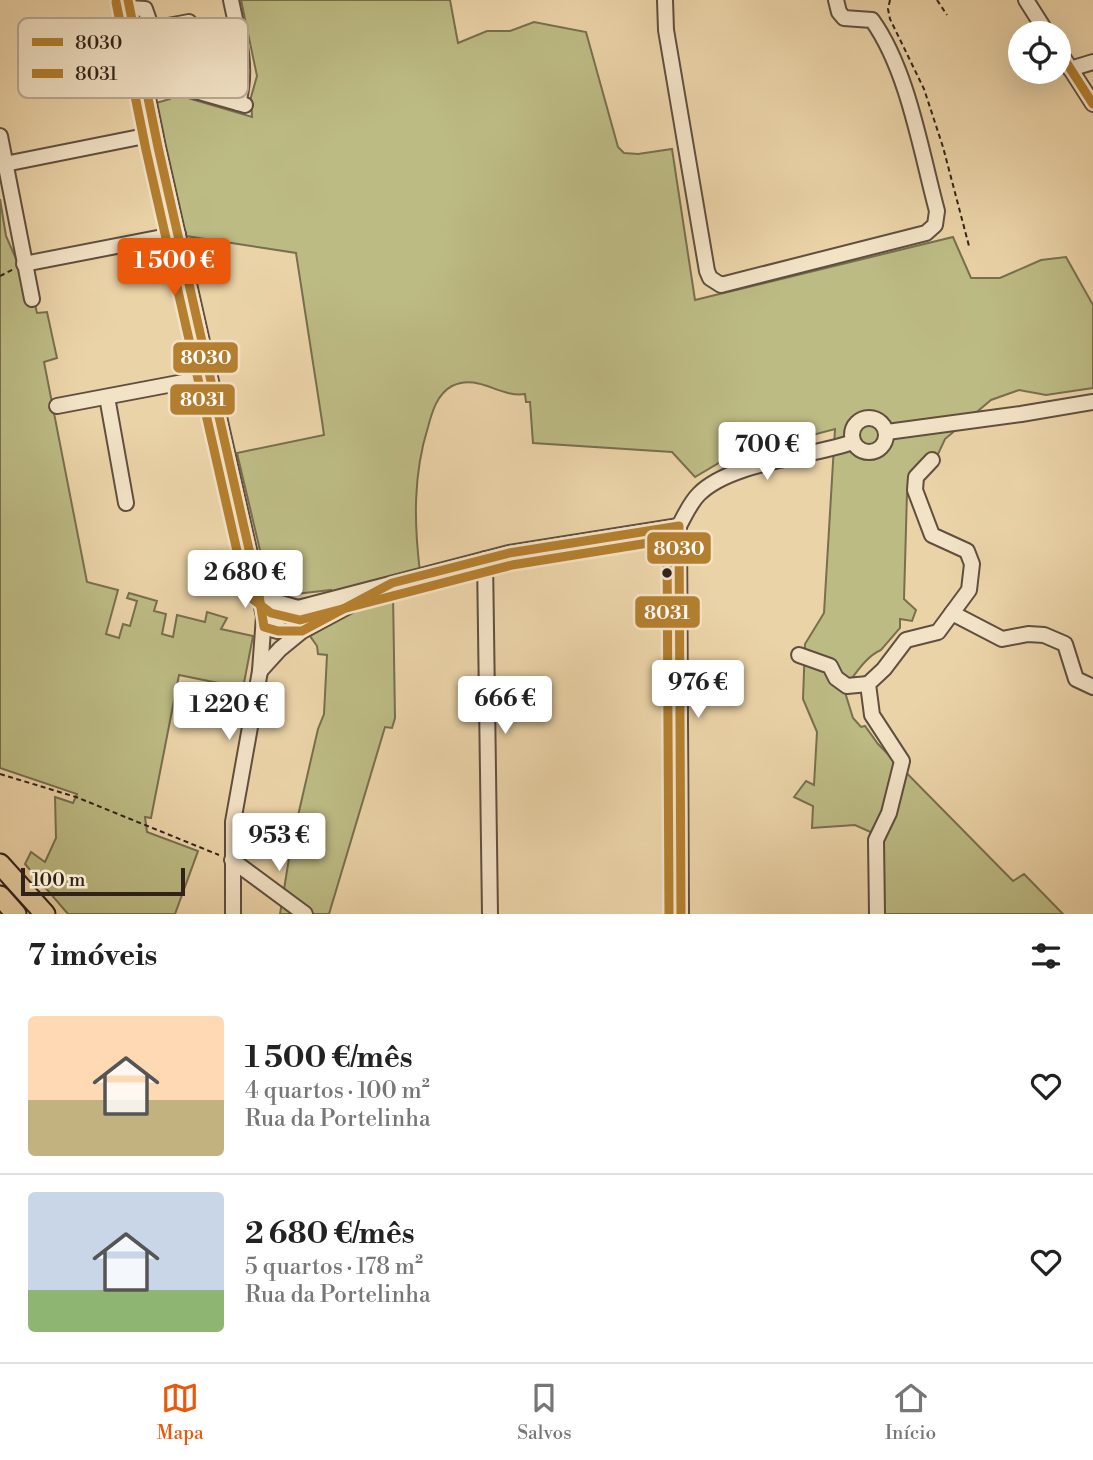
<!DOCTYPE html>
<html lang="pt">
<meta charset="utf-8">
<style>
body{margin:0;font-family:"Libre Bodoni",serif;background:#f2f2f2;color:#222;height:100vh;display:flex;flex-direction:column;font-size:26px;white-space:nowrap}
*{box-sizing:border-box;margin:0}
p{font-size:23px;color:#767676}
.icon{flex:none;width:38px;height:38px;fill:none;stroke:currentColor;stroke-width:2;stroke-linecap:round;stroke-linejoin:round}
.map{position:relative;height:914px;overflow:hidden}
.drawer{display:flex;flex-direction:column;background:#fff;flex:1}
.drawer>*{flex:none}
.buttons{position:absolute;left:1008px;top:21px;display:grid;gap:14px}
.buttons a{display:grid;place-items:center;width:63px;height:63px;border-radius:50%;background:#fff;box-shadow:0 7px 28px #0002;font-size:35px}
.scale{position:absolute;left:21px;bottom:18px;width:164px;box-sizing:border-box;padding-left:7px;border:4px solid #31231a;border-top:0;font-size:19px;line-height:24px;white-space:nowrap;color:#31231a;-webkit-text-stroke:5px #f2e2c6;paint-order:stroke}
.price{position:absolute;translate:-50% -60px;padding:0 16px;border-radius:7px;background:#fff;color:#222;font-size:23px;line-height:46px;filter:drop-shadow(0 2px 4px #0008)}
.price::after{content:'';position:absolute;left:50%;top:42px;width:21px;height:16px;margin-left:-10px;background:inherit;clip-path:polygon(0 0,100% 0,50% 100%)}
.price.current{background:#ea580c;color:#fff}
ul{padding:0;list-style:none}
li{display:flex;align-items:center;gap:21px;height:175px;padding:0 28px}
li+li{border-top:2px solid #e0e0e0}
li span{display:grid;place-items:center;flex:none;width:196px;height:140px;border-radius:7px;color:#555}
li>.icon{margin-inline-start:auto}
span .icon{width:84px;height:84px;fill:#fffc;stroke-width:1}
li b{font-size:30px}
h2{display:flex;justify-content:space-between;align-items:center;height:84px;padding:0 28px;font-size:30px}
.menu{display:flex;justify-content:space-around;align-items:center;height:98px;border-top:2px solid #e0e0e0;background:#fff;font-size:19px;color:#767676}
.menu a{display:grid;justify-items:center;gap:4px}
.menu .current{color:#ea580c}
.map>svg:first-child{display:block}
.green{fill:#bdbb84;stroke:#776f4f;stroke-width:2}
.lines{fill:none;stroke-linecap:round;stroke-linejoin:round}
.minor-casing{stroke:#604f3e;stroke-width:18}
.highway-casing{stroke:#31231a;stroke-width:23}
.path{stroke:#31231a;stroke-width:2;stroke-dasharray:5 3.5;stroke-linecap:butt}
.minor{stroke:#f2e2c6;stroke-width:14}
.highway{stroke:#ebd3a8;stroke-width:19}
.bus-1-casing{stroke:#f2e2c6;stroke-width:14}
.bus-2-casing{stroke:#f2e2c6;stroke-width:14}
.bus-1{stroke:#b47f2f;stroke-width:9}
.bus-2{stroke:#b47f2f;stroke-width:9}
.bus-dot{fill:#31231a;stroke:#f2e2c6;stroke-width:2.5}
.key{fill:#f2e2c6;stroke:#b8a992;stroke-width:2}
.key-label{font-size:19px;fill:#31231a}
.line-badge{stroke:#f2e2c6;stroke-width:2.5}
.badge-label{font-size:19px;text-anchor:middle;font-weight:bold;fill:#fff}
</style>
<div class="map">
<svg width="1093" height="914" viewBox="0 0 1093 914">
<rect width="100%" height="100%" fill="#ebd3a8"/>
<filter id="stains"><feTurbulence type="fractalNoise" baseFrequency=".00286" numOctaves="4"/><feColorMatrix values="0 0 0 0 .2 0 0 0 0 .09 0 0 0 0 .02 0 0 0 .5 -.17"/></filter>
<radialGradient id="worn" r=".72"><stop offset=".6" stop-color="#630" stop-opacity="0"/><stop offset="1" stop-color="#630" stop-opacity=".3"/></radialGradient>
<!-- green -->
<g class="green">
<path d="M241,0H450L458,43L487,31H510L534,22L586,32L618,147L624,153L638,154L672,149L695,300L953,237L971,278H1000L1041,260L1066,257L1093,305V388L1046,395L1019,390L991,400L945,439L933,465L910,486L907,493L904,599L916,610L912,621L900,619V628L881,650C866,656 854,676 844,689L853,718L861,727L865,726L878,744L1013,881L1024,874L1063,914H882L875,834L855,825L812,828L813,806L794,797L806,781L814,785L817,732L803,699L805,644L824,613L835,429L729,457L695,477L672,452L533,443L530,402H526L525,394C500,398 478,373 452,386C437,394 432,412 428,427C413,475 414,523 420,572L386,579V595L393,593L395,718L392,728L385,727L329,914H280L291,846L318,729L324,714L327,655L318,654L317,646L310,636L329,625L331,590L287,595L268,584L237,453L324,435L322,421L296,253L186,236L165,154V144L156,103L170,99L171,93L252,117L251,97L257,76Z"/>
<path d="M0,199L6,236L34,300L37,313L47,312L57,358L44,362L87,582L118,590L106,634L119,638L123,624L130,626L137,601L127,598L129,593L157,601L154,611L166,614L162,634L173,637L177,615L205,622L207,612L227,618L221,629L253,636L243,688L179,675L151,818L145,817L147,832L198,851L175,914H68L25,864L31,852L45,862L56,838L55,797L73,803L77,794L0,768Z"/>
</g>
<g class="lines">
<defs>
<g id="minor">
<path d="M128,0L158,147L264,616L260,671L233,822V914"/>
<path d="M231,0C238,34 248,69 238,103"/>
<path d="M665,0L666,30L707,271L710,278L721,285L926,233L935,225L937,211C921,152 908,70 872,20L844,18L839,12L836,0"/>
<path d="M1026,0L1047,33"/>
<path d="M129,8L145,9L152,29L189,22"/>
<path d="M1059,51L1093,104"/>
<path d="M1070,69L1093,62"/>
<path d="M142,71L157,80L245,105"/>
<path d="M0,136L32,299"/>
<path d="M5,164L155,134"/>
<path d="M24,264L178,234"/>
<path d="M107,397L126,503"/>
<path d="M57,406L210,377"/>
<circle cx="869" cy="435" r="17"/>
<path d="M887,432L1021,414L1093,402"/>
<path d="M485,559L490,914"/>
<path d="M258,589L277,602L298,608"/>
<path d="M952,613L1002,639L1028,634L1044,635L1065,644L1076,679L1093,687"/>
<path d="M264,627L298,608L509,553L679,526"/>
<path d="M264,627L278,631H302"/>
<path d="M799,655L830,666L836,678L847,686L868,684"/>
<path d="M260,671L280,649L302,631L369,595"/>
<path d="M232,860L305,914"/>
<path d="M681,914L679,526C685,515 690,503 699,494C731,462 810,457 853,442"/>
<path d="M877,914L876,840L889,813L902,761L872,715L868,684L884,669L906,640L938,632L969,590L972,564L967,551L932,535L915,490L916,477L932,460"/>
</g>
<g id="highway">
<path d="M0,864L45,914"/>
<path d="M0,896L16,914"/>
</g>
</defs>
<!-- minor casing -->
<use href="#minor" class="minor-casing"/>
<!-- highway casing -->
<use href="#highway" class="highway-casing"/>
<!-- path -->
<g class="path">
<path d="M890,0L888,9L890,19L924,89L943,147L969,246"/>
<path d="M937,0L947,15"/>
<path d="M0,276L14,269"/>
<path d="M0,774L76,797L219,855"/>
</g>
<!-- minor -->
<use href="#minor" class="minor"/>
<!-- highway -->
<use href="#highway" class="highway"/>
<defs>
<g id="bus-1">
<path d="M128,0L158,147L258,589L264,627L278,631H302L392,583L509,553L679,526L681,914"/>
<path d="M1059,51L1093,104"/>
</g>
<path id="bus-2" d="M116,2L146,150L247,595L271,613L300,620L512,565L667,540L669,914"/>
</defs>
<!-- bus-1 casing -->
<use href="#bus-1" class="bus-1-casing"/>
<!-- bus-2 casing -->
<use href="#bus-2" class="bus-2-casing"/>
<!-- bus-1 -->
<use href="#bus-1" class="bus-1"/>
<!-- bus-2 -->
<use href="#bus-2" class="bus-2"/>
</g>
<!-- markers -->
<circle class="bus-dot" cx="667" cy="573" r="6"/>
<!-- legend -->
<rect x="18" y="18" width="230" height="80" rx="10" class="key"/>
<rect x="32" y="38" width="31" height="8" fill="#b47f2f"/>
<rect x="32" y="69" width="31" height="9" fill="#b47f2f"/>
<g class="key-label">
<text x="75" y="49">8030</text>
<text x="75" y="80">8031</text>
</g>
<g class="line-badge">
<rect x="172" y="341" width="67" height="33" rx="7" fill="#b47f2f"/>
<rect x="169" y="383" width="67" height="33" rx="7" fill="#b47f2f"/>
<rect x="646" y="531" width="66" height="34" rx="7" fill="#b47f2f"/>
<rect x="634" y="595" width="67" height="34" rx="7" fill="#b47f2f"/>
</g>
<g class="badge-label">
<text x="206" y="364">8030</text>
<text x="203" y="406">8031</text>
<text x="679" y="555">8030</text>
<text x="667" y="619">8031</text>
</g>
<rect width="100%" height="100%" filter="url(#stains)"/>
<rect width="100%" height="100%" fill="url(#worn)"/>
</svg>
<div class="buttons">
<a><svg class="icon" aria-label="locate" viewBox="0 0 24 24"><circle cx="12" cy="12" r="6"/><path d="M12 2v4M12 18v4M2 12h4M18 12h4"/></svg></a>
</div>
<div class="scale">100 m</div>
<b class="price current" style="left:174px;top:298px">1 500 €</b>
<b class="price" style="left:767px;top:482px">700 €</b>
<b class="price" style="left:245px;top:610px">2 680 €</b>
<b class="price" style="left:698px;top:720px">976 €</b>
<b class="price" style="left:505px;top:736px">666 €</b>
<b class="price" style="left:229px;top:742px">1 220 €</b>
<b class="price" style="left:279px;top:873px">953 €</b>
</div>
<section class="drawer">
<h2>7 imóveis<svg class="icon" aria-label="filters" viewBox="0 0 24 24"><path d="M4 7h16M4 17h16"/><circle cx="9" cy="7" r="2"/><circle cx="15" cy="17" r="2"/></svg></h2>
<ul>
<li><span style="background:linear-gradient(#ffd9b3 60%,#c2b280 0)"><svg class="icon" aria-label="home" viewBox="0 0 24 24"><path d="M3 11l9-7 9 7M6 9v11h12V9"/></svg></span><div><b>1 500 €/mês</b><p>4 quartos · 100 m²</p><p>Rua da Portelinha</p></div><svg class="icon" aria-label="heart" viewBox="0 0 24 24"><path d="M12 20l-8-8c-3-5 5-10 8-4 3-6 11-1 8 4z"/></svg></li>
<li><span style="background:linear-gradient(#c9d6e8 70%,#8fb573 0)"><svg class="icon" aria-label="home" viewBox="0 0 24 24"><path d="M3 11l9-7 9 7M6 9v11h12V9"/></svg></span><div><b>2 680 €/mês</b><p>5 quartos · 178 m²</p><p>Rua da Portelinha</p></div><svg class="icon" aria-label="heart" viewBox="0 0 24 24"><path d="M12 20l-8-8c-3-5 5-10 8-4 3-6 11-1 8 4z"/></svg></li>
</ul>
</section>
<nav class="menu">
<a class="current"><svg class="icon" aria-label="map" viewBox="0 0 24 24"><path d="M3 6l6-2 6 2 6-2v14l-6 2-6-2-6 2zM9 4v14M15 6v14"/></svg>Mapa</a>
<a><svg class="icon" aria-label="saved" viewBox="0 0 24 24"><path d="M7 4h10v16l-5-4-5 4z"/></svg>Salvos</a>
<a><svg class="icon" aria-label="home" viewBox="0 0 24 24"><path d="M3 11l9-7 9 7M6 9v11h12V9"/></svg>Início</a>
</nav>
